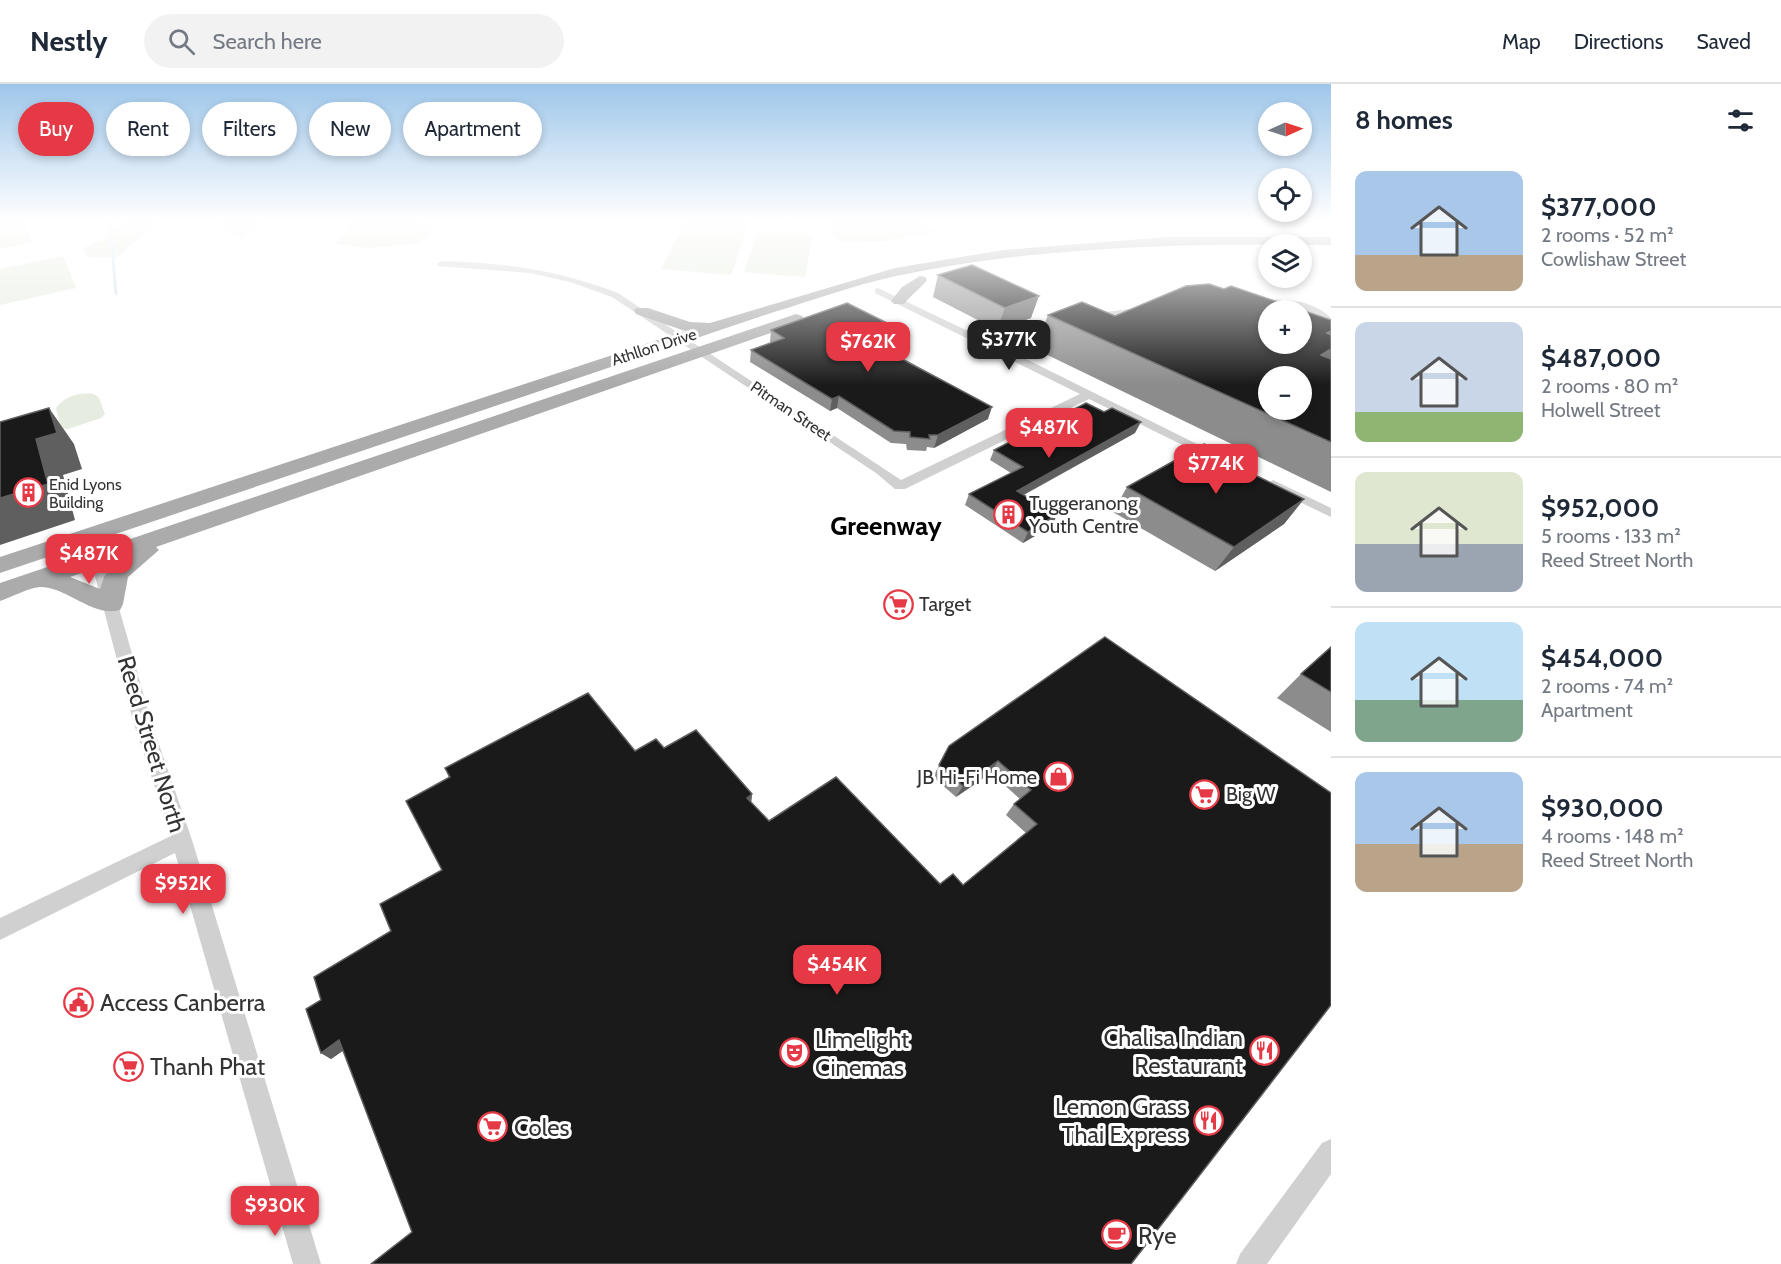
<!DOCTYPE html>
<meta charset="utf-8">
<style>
body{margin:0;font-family:Cabin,sans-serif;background:#f2f2f3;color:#1f2937;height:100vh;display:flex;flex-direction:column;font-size:22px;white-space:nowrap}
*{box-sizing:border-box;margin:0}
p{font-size:20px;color:#747a83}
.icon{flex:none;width:33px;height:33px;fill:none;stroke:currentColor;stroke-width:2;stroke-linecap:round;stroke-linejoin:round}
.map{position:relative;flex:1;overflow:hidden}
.details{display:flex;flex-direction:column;background:#fff;width:450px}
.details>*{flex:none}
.top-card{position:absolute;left:18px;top:18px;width:570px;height:54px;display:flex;gap:12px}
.needle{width:39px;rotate:87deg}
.tools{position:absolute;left:1258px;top:18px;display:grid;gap:12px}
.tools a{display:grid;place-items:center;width:54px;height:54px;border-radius:50%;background:#fff;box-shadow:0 3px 9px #0003;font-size:30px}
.price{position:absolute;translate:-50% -51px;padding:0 14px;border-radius:12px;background:#e63946;color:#fff;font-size:20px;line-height:39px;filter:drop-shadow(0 2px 3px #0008)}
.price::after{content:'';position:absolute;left:50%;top:36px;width:18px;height:14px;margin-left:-9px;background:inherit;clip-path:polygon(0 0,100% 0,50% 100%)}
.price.selected{background:#222;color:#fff}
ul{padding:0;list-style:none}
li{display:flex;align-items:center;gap:18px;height:150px;padding:0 24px}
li+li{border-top:2px solid #e0e1e3}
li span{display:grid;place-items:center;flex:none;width:168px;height:120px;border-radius:12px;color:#555}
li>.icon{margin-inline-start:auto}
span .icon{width:72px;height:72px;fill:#fffc;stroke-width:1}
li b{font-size:26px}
h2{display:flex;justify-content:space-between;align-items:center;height:72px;padding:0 24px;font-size:26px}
.chip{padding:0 21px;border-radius:27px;background:#fff;box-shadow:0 3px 9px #0003;font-size:21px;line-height:54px}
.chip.selected{background:#e63946;color:#fff}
header{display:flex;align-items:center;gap:36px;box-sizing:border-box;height:84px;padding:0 30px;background:#fff;border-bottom:2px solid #e0e1e3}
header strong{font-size:28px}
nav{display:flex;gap:33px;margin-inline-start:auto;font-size:21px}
.search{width:420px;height:54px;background:#f2f2f3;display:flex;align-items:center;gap:15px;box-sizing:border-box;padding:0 21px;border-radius:33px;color:#747a83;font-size:22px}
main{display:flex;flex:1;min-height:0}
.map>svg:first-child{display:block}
.green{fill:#e6ecdf}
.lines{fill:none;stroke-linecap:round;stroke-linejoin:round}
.stream{stroke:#cfe2ee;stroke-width:3}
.street{fill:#d0d0d0;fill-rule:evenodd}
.primary{fill:#ababab;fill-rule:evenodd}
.wall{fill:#8c8c8c}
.shaded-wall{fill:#5f5f5f}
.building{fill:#1a1a1a;stroke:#5f5f5f;stroke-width:1.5;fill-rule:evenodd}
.labels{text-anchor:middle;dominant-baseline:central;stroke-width:6;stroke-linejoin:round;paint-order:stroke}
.far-street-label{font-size:16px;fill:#333;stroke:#fff}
.far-poi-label{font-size:16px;fill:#333;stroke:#fff;text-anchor:start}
.poi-label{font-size:20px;fill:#333;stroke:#fff;text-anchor:start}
.near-street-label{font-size:24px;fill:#333;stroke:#fff}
.near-poi-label{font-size:24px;fill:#333;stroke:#fff;text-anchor:start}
.district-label{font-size:26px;font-weight:bold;fill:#000;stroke:#fff}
</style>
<header>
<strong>Nestly</strong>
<div class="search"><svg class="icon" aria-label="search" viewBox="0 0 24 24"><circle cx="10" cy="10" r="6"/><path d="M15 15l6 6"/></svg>Search here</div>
<nav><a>Map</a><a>Directions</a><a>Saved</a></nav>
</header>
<main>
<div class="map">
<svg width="1331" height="1180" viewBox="0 0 1331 1180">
<rect width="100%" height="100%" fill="#fff"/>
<!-- green -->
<g class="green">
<path d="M0,136H24L32,158L0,165Z"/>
<path d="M126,136H161L116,174L87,173L83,164L105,154Z"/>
<path d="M216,136H267L239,155L221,145Z"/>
<path d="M351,136H417L434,143L421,159L369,164L335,160L350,142Z"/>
<path d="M686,136H750L731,191L661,185Z"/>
<path d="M831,136H919L936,148L887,157L842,158L831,150Z"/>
<path d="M758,146L813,150L805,193L744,188Z"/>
<path d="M63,172L76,204L0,221V185Z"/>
<path d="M94,310L99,314L105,330L101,334L68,345L61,344L56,324C65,312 79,308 94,310Z"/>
</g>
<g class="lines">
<!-- stream -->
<g class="stream">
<path d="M110,136L116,210"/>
<path d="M785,136L786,143"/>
</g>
<!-- street -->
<g class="street">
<path d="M441,177C503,178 561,187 618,209L901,396L1080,310L875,209V205L878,204L995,260L1060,237H1068V241L1004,264L1223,373L1221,376H1213L1089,315L905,405H895L876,389L612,213L570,198L530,189L438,182L437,180Z"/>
<path d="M1260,216C1285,215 1312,215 1331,234V242L1304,225L1257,221V217Z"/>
<path d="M1144,223L1147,224V228L1090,236L1085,233L1090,230Z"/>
<path d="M1273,396L1331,424V433L1268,403L1267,400Z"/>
<path d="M91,446L98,450L151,637L192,756L321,1180H293L175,769L0,856V834L171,752L133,637L84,450Z"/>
<path d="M1331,1055V1090L1267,1180H1236L1240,1170L1322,1059Z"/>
</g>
<!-- primary -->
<g class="primary">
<path d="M1167,153H1331V161C1186,159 1039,162 896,192C854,201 814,216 774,228L0,489V473L685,247L636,230L634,227L636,224H648L690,238L710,239L895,184L1003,166Z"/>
<path d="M920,192L925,193L927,196C920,205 911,211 904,220H894L891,217L902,203Z"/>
<path d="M796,230L802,232L804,235L802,238L156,463L159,466L128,493L123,520L120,526C93,534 68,503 40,503C28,504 12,513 0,517V499ZM115,477L104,493L100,505L70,493Z"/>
</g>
</g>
<!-- wall -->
<g class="wall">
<path d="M938,191L1031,234L997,246L933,213Z"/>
<path d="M1224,205L1331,236V408L1035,265L1048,231L1115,232Z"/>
<path d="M891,241L888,252L872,259L988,335L934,364L927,363L926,367L907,366L906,360L891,359L837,324L830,327L750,278L751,266L771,259L770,258L771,246Z"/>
<path d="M1135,349L1024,411L1052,442L1023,459L965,421L969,410L1011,389L990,376L994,366Z"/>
<path d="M1237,382L1304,415L1284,440L1215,487L1113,428L1127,403Z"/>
<path d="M1331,563V648L1277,614L1301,590Z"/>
<path d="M949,662L1331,709L412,1148L343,967L331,975L321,969V916L391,847L442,786L449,694L445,684L664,664L752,710L751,718L769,737L940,800L963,801L1026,749L1006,731L1014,720L1020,715L991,689L956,713L933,693Z"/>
</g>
<!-- shaded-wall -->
<g class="shaded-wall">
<path d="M1039,212L1031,234L997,246L1005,224Z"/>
<path d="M891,241L888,252L858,264L861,253Z"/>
<path d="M1331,247V279L1302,302L1327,249Z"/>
<path d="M839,312L837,324L830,327L832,315Z"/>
<path d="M992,323L988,335L934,364L938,351Z"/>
<path d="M49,324L74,360L82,385L63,391L75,436L0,461V414L36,355Z"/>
<path d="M1141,338L1135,349L1012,417L1017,407Z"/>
<path d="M1304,415L1284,440L1215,487L1234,463Z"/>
<path d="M1057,431L1052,442L1023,459L1028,448Z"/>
<path d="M998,677L991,689L956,713L963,702Z"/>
<path d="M752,710L751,721L747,714Z"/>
<path d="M339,956L348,963L331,975L321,969Z"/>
</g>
<!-- building -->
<g class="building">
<path d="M972,181L1039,212L1005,224L938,191Z"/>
<path d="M1209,200L1224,205L1231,202L1331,236V247L1327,249L1331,251V265L1321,271L1331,275V358L1048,231L1082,218L1115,232L1186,202ZM1269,226H1302V260H1269ZM1269,292H1302V326H1269Z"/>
<path d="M847,219L891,241L861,253L992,323L938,351H929L930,355L910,353V348L894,347L839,312L832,315L751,266L784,254L771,246Z"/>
<path d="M1086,319L1104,328L1112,324L1141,338L1017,407L1057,431L1028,448L969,410L1023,383L994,366Z"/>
<path d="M49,324L57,349L36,355L48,400L0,414V338Z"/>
<path d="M1204,360L1240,377L1234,381L1304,415L1234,463L1127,403Z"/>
<path d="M1105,553L1331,709V921L1131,1180H371L412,1148L339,956L321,969L306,925L321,916L314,893L391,847L380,820L442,786L406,717L450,693L445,684L588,609L635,667L656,655L664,664L696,646L752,710L747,714L769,737L836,693L940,800L953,790L963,801L1037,740L1014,720L1031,706L998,677L963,702L939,681L949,662Z"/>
<path d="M1331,563V608L1301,590Z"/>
</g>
<!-- sky -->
<linearGradient id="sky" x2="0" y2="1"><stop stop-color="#9ec6ea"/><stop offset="0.45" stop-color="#fff"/><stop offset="1" stop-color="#fff" stop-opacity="0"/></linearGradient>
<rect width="1331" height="301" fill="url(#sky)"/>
<!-- icons -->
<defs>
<symbol id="building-ring" viewBox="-11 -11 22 22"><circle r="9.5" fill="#fff" stroke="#e63946" stroke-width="1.5"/><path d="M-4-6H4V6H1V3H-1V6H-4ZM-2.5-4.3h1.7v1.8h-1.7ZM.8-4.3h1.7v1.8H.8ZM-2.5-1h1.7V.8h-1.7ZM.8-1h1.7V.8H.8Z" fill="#e63946"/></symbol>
<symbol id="supermarket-ring" viewBox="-11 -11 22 22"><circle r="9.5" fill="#fff" stroke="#e63946" stroke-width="1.5"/><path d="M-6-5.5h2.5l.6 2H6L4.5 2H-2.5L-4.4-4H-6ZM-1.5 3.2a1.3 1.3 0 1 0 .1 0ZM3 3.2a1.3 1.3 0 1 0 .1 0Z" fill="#e63946"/></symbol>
<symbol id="shop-ring" viewBox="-11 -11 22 22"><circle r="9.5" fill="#fff" stroke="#e63946" stroke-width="1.5"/><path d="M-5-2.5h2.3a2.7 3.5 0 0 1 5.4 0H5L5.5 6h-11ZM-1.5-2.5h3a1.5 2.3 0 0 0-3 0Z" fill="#e63946"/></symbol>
<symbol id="civic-ring" viewBox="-11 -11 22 22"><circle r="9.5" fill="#fff" stroke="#e63946" stroke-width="1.5"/><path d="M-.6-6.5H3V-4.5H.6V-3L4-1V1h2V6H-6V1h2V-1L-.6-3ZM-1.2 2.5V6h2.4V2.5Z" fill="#e63946"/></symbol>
<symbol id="restaurant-ring" viewBox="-11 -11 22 22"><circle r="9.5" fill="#fff" stroke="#e63946" stroke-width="1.5"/><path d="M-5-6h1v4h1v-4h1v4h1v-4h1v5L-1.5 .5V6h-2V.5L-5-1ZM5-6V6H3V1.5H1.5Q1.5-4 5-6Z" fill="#e63946"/></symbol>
<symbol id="theatre-ring" viewBox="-11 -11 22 22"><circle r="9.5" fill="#fff" stroke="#e63946" stroke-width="1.5"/><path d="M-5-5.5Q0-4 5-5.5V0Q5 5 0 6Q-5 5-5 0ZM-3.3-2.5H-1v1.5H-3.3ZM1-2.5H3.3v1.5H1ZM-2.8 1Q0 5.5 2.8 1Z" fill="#e63946"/></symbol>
<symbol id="cafe-ring" viewBox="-11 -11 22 22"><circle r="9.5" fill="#fff" stroke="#e63946" stroke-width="1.5"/><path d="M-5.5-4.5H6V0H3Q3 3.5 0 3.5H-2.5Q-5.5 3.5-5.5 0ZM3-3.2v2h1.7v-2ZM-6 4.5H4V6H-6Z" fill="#e63946"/></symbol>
</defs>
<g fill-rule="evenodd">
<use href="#building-ring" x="12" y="392" width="33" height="33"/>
<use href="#building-ring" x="992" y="414" width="33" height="33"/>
<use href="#supermarket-ring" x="882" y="504" width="33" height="33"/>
<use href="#shop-ring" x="1042" y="676" width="33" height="33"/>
<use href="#supermarket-ring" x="1188" y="694" width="33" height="33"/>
<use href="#civic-ring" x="62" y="902" width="33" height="33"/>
<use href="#restaurant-ring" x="1248" y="950" width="33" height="33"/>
<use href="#theatre-ring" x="778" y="952" width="33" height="33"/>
<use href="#supermarket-ring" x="112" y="966" width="33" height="33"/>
<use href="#restaurant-ring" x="1192" y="1020" width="33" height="33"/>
<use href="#supermarket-ring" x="476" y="1026" width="33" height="33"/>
<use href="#cafe-ring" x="1100" y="1134" width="33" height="33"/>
</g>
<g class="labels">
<!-- far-street labels -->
<g class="far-street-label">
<text transform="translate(654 263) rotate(-18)">Athllon Drive</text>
<text transform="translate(791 327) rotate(34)">Pitman Street</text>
</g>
<!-- far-poi labels -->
<g class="far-poi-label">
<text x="49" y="400">Enid Lyons<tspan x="49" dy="18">Building</tspan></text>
</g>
<!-- poi labels -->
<g class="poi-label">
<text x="1029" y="419">Tuggeranong<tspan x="1029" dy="23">Youth Centre</tspan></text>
<text x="919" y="520">Target</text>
<text x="1037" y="693" text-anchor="end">JB Hi-Fi Home</text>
<text x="1226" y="710">Big W</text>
</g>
<!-- near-street labels -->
<g class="near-street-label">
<text transform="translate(152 660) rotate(73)">Reed Street North</text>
</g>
<!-- near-poi labels -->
<g class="near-poi-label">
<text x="100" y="918">Access Canberra</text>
<text x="1243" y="953" text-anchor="end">Chalisa Indian<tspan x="1243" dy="28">Restaurant</tspan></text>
<text x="815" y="955">Limelight<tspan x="815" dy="28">Cinemas</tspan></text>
<text x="150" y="982">Thanh Phat</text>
<text x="1187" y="1022" text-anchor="end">Lemon Grass<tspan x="1187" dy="28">Thai Express</tspan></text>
<text x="514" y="1043">Coles</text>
<text x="1138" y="1151">Rye</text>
</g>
<!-- district labels -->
<g class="district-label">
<text x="886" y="442">Greenway</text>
</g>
</g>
</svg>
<div class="tools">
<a><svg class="needle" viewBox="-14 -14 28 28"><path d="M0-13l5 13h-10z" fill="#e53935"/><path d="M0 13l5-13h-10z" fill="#747a83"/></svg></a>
<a><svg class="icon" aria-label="locate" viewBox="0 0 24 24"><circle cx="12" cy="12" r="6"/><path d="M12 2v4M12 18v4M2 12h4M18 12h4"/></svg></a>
<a><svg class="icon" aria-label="layers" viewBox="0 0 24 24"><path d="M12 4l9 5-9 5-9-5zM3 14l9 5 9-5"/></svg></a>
<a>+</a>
<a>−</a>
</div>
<b class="price selected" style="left:1009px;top:287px">$377K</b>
<b class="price" style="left:868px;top:289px">$762K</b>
<b class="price" style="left:1049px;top:375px">$487K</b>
<b class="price" style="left:1216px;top:411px">$774K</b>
<b class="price" style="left:89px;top:501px">$487K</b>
<b class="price" style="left:183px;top:831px">$952K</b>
<b class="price" style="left:837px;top:912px">$454K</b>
<b class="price" style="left:275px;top:1153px">$930K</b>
<div class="top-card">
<a class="chip selected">Buy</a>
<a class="chip">Rent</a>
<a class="chip">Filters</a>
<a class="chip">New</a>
<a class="chip">Apartment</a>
</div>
</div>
<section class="details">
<h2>8 homes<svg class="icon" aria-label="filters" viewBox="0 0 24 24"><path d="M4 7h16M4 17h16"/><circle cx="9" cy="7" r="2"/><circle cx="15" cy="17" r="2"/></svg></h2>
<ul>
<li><span style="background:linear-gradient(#a9c7e8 70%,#b9a48a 0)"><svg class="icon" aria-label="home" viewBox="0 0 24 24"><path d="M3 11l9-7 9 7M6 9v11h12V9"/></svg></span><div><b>$377,000</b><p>2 rooms · 52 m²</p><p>Cowlishaw Street</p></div></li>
<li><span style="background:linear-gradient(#c9d6e8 75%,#8fb573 0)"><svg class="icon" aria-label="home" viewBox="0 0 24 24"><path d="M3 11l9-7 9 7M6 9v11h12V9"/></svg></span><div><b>$487,000</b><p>2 rooms · 80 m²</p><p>Holwell Street</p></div></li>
<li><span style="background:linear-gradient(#dfe7d0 60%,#9aa5b1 0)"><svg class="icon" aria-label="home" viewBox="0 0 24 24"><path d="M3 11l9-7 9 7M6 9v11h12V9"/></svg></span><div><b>$952,000</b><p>5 rooms · 133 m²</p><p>Reed Street North</p></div></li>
<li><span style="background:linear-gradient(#bfe0f5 65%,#7fa58c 0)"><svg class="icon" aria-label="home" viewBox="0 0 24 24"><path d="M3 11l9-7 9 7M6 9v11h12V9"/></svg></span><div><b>$454,000</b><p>2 rooms · 74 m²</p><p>Apartment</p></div></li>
<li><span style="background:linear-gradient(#a9c7e8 60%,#b9a48a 0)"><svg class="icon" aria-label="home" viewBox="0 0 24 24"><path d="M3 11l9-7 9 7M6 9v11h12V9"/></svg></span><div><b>$930,000</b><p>4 rooms · 148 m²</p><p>Reed Street North</p></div></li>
</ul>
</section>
</main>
